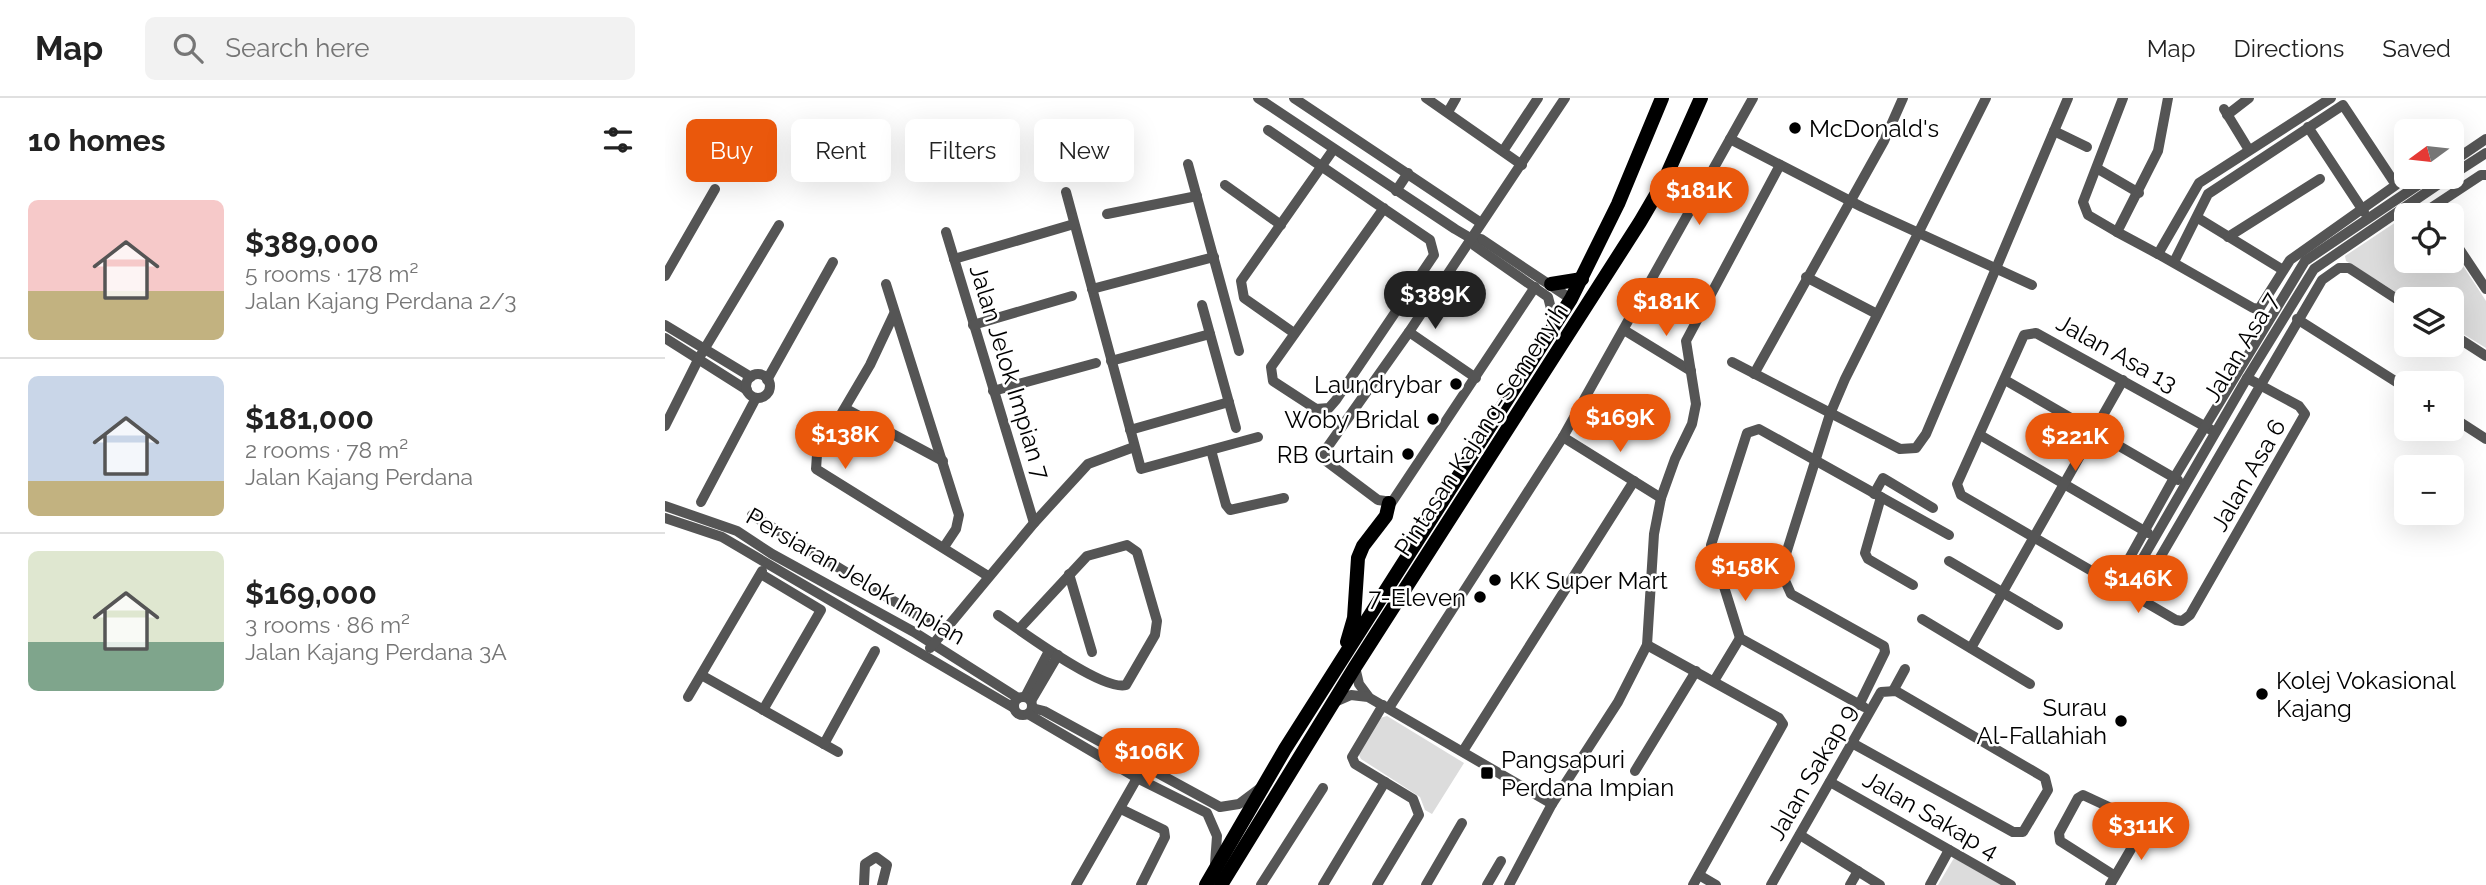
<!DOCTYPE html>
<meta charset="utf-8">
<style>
body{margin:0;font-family:Raleway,sans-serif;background:#f2f2f2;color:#222;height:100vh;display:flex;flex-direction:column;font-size:26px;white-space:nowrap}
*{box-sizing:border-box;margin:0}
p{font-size:23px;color:#767676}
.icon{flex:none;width:38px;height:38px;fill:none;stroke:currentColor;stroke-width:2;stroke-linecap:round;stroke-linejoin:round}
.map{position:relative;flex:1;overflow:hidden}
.details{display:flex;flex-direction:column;background:#fff;width:665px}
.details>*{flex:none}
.banner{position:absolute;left:21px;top:21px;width:665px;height:63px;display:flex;gap:14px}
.needle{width:46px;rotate:255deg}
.fabs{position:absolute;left:1729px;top:21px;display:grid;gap:14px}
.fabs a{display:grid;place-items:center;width:70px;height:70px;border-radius:10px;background:#fff;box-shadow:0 7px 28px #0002;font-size:35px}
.price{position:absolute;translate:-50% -60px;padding:0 16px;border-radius:24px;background:#ea580c;color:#fff;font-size:23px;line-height:46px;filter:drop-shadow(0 2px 4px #0008)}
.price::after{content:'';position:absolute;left:50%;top:42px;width:21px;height:16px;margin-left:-10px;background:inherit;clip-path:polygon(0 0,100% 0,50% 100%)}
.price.active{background:#222;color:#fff}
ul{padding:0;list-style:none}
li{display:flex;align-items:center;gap:21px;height:175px;padding:0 28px}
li+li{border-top:2px solid #e0e0e0}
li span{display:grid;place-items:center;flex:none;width:196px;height:140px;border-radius:10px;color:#555}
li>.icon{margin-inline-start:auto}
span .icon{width:84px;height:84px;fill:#fffc;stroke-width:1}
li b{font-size:30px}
h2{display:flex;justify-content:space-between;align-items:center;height:84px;padding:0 28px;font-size:30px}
.chip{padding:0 24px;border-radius:10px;background:#fff;box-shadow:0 7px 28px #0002;font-size:24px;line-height:63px}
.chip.active{background:#ea580c;color:#fff}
header{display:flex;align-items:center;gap:42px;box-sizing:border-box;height:98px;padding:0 35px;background:#fff;border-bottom:2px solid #e0e0e0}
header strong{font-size:33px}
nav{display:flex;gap:38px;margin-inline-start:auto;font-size:24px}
.search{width:490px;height:63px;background:#f2f2f2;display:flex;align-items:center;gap:18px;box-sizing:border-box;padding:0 24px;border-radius:10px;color:#767676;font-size:26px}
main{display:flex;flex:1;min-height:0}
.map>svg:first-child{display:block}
.green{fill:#dcdcdc}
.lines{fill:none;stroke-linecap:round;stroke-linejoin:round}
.minor{stroke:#555;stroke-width:10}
.highway{stroke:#000;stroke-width:14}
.poi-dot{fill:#000;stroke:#fff;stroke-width:2.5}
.labels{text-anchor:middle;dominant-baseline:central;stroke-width:5;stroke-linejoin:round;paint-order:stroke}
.poi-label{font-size:24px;fill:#000;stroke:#fff;text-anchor:end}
.street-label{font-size:24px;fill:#000;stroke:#fff}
</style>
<header>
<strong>Map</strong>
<div class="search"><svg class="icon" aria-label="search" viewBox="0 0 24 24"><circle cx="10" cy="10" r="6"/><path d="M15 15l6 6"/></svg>Search here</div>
<nav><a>Map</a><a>Directions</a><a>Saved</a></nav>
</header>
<main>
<section class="details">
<h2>10 homes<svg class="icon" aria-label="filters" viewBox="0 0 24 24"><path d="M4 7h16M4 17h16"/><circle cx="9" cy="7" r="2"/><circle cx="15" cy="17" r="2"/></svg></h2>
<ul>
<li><span style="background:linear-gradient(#f6c9c9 65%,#c2b280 0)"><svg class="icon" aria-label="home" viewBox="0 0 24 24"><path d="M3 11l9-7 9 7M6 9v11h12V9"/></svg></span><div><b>$389,000</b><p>5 rooms · 178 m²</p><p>Jalan Kajang Perdana 2/3</p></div></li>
<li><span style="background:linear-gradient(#c9d6e8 75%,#c2b280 0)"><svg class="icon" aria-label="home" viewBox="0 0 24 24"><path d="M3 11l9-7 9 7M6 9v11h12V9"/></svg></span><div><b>$181,000</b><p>2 rooms · 78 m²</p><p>Jalan Kajang Perdana</p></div></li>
<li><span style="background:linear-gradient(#dfe7d0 65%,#7fa58c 0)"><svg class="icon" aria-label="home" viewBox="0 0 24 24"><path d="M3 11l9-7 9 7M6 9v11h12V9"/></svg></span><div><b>$169,000</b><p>3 rooms · 86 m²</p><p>Jalan Kajang Perdana 3A</p></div></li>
</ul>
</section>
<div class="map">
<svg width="1821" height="787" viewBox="0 0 1821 787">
<rect width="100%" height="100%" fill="#fff"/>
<!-- green -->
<g class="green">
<path d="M1752,110L1760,111L1764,117H1741V163H1787V151L1821,203V250L1787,229V201H1742L1681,163L1680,158Z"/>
<path d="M722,618L799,665L767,716L760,712L755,699L696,661L693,655L712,621Z"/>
<path d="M1289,760L1337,787H1273Z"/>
</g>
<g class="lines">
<!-- minor -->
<g class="minor">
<path d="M593,0L790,131L807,141H816L906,201"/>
<path d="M629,0L816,125"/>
<path d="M761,0L857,67"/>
<path d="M1503,0L1493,53L1452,134L1493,156L1534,85L1666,0"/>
<path d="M1559,11L1584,52"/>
<path d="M783,14L791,0"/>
<path d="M1562,17L1584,0"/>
<path d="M1643,29L1699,114"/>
<path d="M603,32L765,142L769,157L671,302L664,310L651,311L608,283L606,269L719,110"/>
<path d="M1389,33L1422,49"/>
<path d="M1065,41L1197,109L1367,187"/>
<path d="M838,53L873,0"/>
<path d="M1787,64L1821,41"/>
<path d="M523,66L574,253"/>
<path d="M1433,71L1474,95"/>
<path d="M1787,77L1821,55"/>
<path d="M560,87L616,127"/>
<path d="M731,93L743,75"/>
<path d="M401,94L476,371L593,339"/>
<path d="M1766,110L1816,77H1821"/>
<path d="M442,116L532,98"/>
<path d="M1533,120L1618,172"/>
<path d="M281,134L369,425"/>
<path d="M1452,134L1423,117L1418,104L1458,0"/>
<path d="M1563,139L1655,81"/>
<path d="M1787,140L1821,191"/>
<path d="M807,141L810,148L883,199L890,226"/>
<path d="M1493,156L1588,210L1594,211L1625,162L1731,87L1678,7L1543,96L1509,164"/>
<path d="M289,161L409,126"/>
<path d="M0,178L50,91"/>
<path d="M1141,179L1212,216"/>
<path d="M221,186L294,417L291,431L279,449"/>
<path d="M870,189L727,404L713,402L661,363L659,354L744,234L900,0"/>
<path d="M427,191L549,159"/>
<path d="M537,207L571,330"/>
<path d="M229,216L205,267L152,357L151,371L323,478"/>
<path d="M1632,221L1741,290"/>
<path d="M0,227L86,279"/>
<path d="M308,227L407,198"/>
<path d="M959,232L1026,273"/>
<path d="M744,234L811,280"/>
<path d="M629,235L579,200L576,183L668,52"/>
<path d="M1787,236L1821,258"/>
<path d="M0,240L82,292"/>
<path d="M446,263L545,236"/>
<path d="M1067,264L1235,351L1251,350L1261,336L1403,0"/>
<path d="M1089,276L1219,43L1238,0"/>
<circle cx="93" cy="288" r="12"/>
<path d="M102,282L168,164"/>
<path d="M1340,282L1513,382"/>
<path d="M328,293L431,265"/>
<path d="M181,311L278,363"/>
<path d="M1787,319L1821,341"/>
<path d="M0,328L34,260L114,127"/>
<path d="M465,332L564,304"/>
<path d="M1550,334L1371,235L1359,237L1292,386L1296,397L1511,522L1517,523L1525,517L1640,316L1634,308L1582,280"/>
<path d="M1315,337L1483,435"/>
<path d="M898,339L996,400"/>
<path d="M546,352L561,407L565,412L619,400"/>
<path d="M1209,396L1218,380L1268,410"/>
<path d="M1216,399L1200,455L1203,461L1248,487"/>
<path d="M36,404L91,300"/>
<path d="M0,408L72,433L107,456L249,534L353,600"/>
<path d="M87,417L278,533"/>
<path d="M0,420L57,439L349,610"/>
<path d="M1284,463L1393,527"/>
<path d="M96,476L156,512L98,612"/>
<path d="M404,476L427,554"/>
<path d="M1450,486L1509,380L1640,163L1765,79"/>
<path d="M1460,491L1582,280L1649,171L1784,79"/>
<path d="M1472,499L1657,182L1674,170H1684L1741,207"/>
<path d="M333,517C355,532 438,594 461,587L490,537L492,523L472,454L462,447L422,458L354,531"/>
<path d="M1257,521L1365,586"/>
<path d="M982,547L1114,620L1118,626L1028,787"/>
<path d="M265,550L369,425L423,366L469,349"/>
<path d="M1306,550L1458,282"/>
<path d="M690,569L694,586L703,598"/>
<path d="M38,578L173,654"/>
<path d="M1049,583L1075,540"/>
<path d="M1228,593L1240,571"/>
<path d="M23,599L97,473"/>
<path d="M360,599L384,553"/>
<circle cx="358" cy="608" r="9"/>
<path d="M366,603L393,557"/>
<path d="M670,604L686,597L703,599L887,706"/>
<path d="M1194,607L1220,554L1219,548L1126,496L1117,476L1120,459L1165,316L1180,281L1321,0"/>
<path d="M1199,609L1075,540L1046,447L1082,335L1094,331L1284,437"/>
<path d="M367,610L379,613L555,709L574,706L594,691"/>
<path d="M724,610L898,339L1088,0"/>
<path d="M363,616L472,680L542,715L552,738L550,766"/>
<path d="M159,646L210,553"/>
<path d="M798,653L969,383"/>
<path d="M970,673L1031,573"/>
<path d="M1165,684L1346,787"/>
<path d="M456,711L499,732L500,739L476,787"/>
<path d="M1135,737L1215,787"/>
<path d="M1034,777L1051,787"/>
<path d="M199,787L200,766L211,759L222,767L217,787"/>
<path d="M411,787L475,675"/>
<path d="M596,787L658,690"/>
<path d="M658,787L720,684"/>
<path d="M712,787L754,717L748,701L690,666L687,659L718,607"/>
<path d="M761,787L797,725"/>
<path d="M822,787L836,763"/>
<path d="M844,787L887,706L953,604L982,547L989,436L996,400L1010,361L1027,326L1031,306L1021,243L1115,67"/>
<path d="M1106,787C1143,723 1179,658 1216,594L1231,593L1380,680L1383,692L1358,734H1348L1187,645"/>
<path d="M1185,787L1193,773"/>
<path d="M1265,787L1284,752"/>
<path d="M1445,787L1476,734V730L1446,710L1418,697L1413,700L1394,735L1395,743L1450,778"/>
</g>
<!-- highway -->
<g class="highway">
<path d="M886,186L917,181"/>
<path d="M682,544L689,520L693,460L698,448L721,418L724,405"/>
<path d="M541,787L620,651L906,201L953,106L997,0"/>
<path d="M556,787L690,569L975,124L999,83L1036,0"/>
</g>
</g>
<!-- markers -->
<g class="poi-dot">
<circle cx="1130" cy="30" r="7"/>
<circle cx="791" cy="286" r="7"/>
<circle cx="768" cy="321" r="7"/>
<circle cx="743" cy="356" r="7"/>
<circle cx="830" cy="482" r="7"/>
<circle cx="815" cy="499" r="7"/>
<circle cx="1597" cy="596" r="7"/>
<circle cx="1456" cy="623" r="7"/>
<rect x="815" y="668" width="14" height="14" rx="3.5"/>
</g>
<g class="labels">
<!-- poi labels -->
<g class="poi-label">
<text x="1144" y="30" text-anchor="start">McDonald's</text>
<text x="777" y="286">Laundrybar</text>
<text x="754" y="321">Woby Bridal</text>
<text x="729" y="356">RB Curtain</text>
<text x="844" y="482" text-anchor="start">KK Super Mart</text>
<text x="801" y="499">7-Eleven</text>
<text x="1611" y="582" text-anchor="start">Kolej Vokasional<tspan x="1611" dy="28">Kajang</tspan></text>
<text x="1442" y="609">Surau<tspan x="1442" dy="28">Al-Fallahiah</tspan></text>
<text x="836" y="661" text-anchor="start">Pangsapuri<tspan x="836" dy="28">Perdana Impian</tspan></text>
</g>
<!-- street labels -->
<g class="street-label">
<text transform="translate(1576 249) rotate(-59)">Jalan Asa 7</text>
<text transform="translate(1452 255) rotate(29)">Jalan Asa 13</text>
<text transform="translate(345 274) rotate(73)">Jalan Jelok Impian 7</text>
<text transform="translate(816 331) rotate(-57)">Pintasan Kajang-Semenyih</text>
<text transform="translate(1583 377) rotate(-60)">Jalan Asa 6</text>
<text transform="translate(191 478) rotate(30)">Persiaran Jelok Impian</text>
<text transform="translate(1147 674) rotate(-60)">Jalan Sakap 9</text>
<text transform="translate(1266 717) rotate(30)">Jalan Sakap 4</text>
</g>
</g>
</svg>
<div class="fabs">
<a><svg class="needle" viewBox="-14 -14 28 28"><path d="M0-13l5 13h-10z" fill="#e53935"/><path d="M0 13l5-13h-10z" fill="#767676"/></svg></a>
<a><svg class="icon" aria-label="locate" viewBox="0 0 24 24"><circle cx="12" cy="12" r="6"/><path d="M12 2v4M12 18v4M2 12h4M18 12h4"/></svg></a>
<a><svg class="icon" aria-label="layers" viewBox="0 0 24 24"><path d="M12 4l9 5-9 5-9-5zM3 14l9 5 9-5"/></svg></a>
<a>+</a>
<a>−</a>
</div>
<b class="price" style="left:1034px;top:129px">$181K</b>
<b class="price active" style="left:770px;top:233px">$389K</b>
<b class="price" style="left:1001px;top:240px">$181K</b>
<b class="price" style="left:955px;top:356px">$169K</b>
<b class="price" style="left:180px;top:373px">$138K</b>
<b class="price" style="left:1410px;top:375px">$221K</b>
<b class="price" style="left:1080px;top:505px">$158K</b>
<b class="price" style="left:1473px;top:517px">$146K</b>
<b class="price" style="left:484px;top:690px">$106K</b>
<b class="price" style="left:1476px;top:764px">$311K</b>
<div class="banner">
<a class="chip active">Buy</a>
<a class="chip">Rent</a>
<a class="chip">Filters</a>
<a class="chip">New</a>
</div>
</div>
</main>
